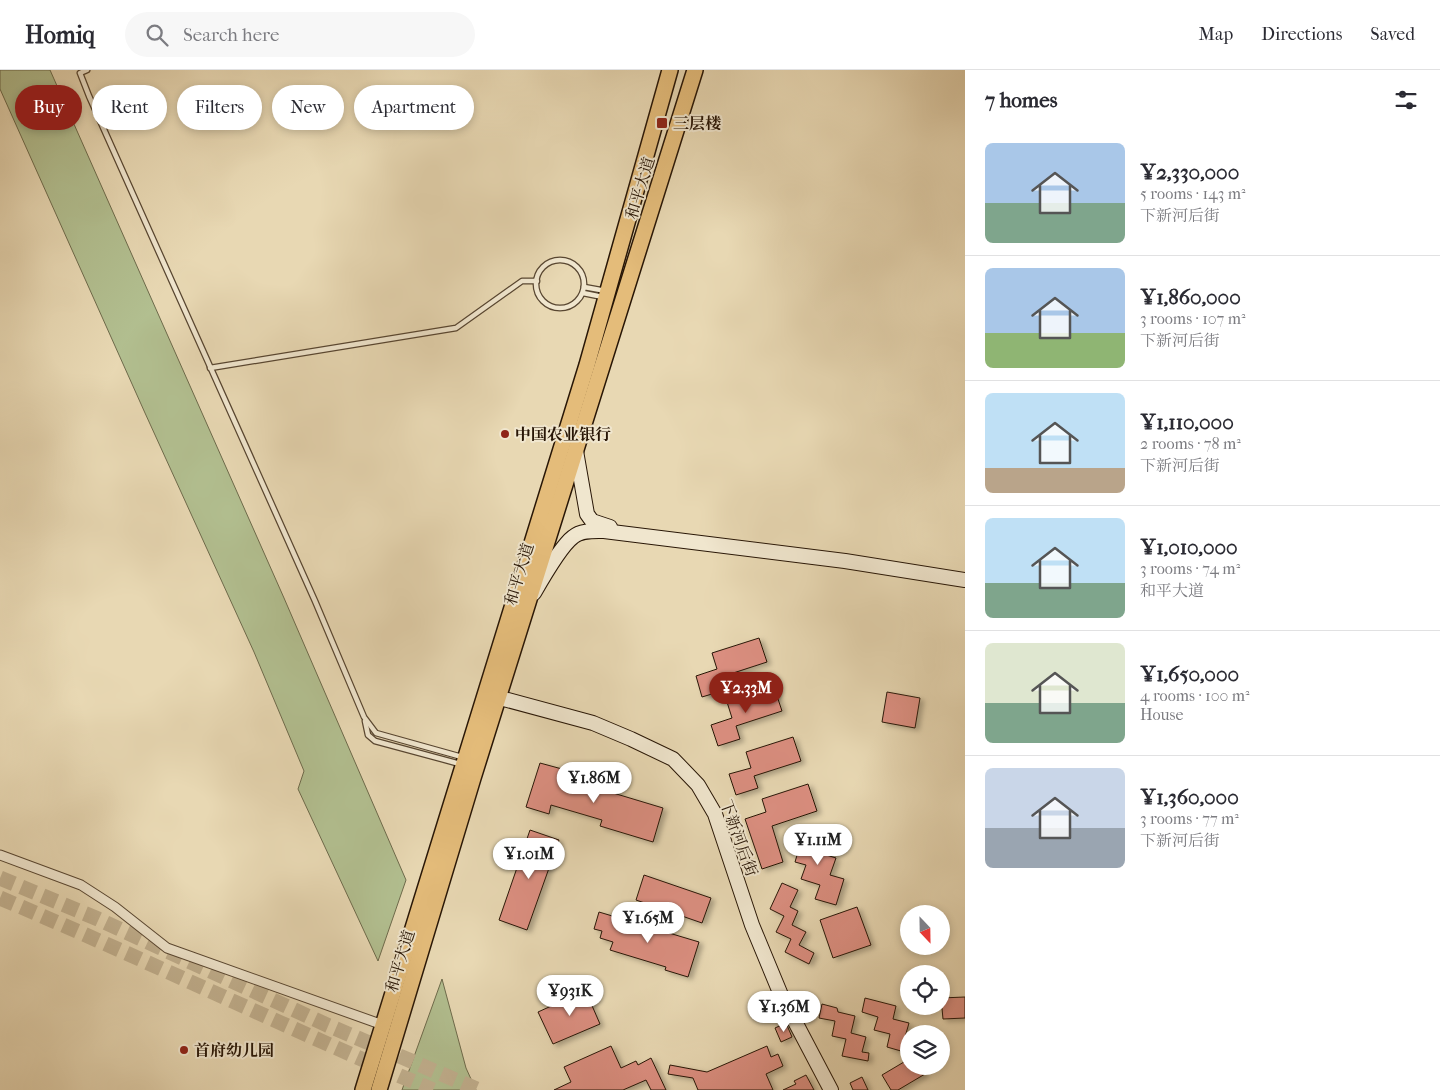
<!DOCTYPE html>
<meta charset="utf-8">
<style>
body{margin:0;font-family:"IM FELL French Canon","Noto Serif SC",serif;background:#f7f7f7;color:#2b2b33;height:100vh;display:flex;flex-direction:column;font-size:19px;white-space:nowrap}
*{box-sizing:border-box;margin:0}
p{font-size:16px;color:#7c7c81}
.icon{flex:none;width:28px;height:28px;fill:none;stroke:currentColor;stroke-width:2;stroke-linecap:round;stroke-linejoin:round}
.map{position:relative;flex:1;overflow:hidden}
.sheet{display:flex;flex-direction:column;background:#fff;width:475px}
.sheet>*{flex:none}
.guide{position:absolute;left:15px;top:15px;width:475px;height:45px;display:flex;gap:10px}
.needle{width:32px;rotate:158deg}
.tools{position:absolute;left:900px;top:835px;display:grid;gap:10px}
.tools a{display:grid;place-items:center;width:50px;height:50px;border-radius:50%;background:#fff;box-shadow:0 2px 8px #0003;font-size:25px}
.price{position:absolute;translate:-50% -42px;padding:0 11px;border-radius:18px;background:#fff;color:#222;font-size:16px;line-height:32px;filter:drop-shadow(0 1px 2px #0008)}
.price::after{content:'';position:absolute;left:50%;top:30px;width:15px;height:11px;margin-left:-8px;background:inherit;clip-path:polygon(0 0,100% 0,50% 100%)}
.price.on{background:#8f2418;color:#fff}
ul{padding:0;list-style:none}
li{display:flex;align-items:center;gap:15px;height:125px;padding:0 20px}
li+li{border-top:1px solid #e1e1e2}
li span{display:grid;place-items:center;flex:none;width:140px;height:100px;border-radius:8px;color:#555}
li>.icon{margin-inline-start:auto}
span .icon{width:60px;height:60px;fill:#fffc;stroke-width:1}
li b{font-size:21px}
h2{display:flex;justify-content:space-between;align-items:center;height:60px;padding:0 20px;font-size:21px}
.pill{padding:0 18px;border-radius:22px;background:#fff;box-shadow:0 2px 8px #0003;font-size:18px;line-height:45px}
.pill.on{background:#8f2418;color:#fff}
header{display:flex;align-items:center;gap:30px;box-sizing:border-box;height:70px;padding:0 25px;background:#fff;border-bottom:1px solid #e1e1e2}
header strong{font-size:24px}
nav{display:flex;gap:28px;margin-inline-start:auto;font-size:18px}
.search{width:350px;height:45px;background:#f7f7f7;display:flex;align-items:center;gap:12px;box-sizing:border-box;padding:0 18px;border-radius:28px;color:#7c7c81;font-size:19px}
main{display:flex;flex:1;min-height:0}
.map>svg:first-child{display:block}
.green{fill:#b2bf90;stroke:#6d6a4b}
.building{fill:#dc8f81;stroke:#281606;filter:url(#shadow)}
.lines{fill:none;stroke-linecap:round;stroke-linejoin:round}
.primary-tunnel{stroke:#c2b190;stroke-width:15;stroke-dasharray:15 8;stroke-linecap:butt}
.lane-casing{stroke:#584631;stroke-width:7}
.street-casing{stroke:#584631;stroke-width:11}
.secondary-casing{stroke:#281606;stroke-width:16}
.primary-casing{stroke:#281606;stroke-width:18}
.lane{stroke:#f0e6ce;stroke-width:4.5}
.street{stroke:#f0e6ce;stroke-width:9}
.secondary{stroke:#f0e6ce;stroke-width:14}
.primary{stroke:#e4bc7a;stroke-width:15}
.poi-dot{fill:#8f2418;stroke:#f0e6ce;stroke-width:2}
.labels{text-anchor:middle;dominant-baseline:central;stroke-width:4;stroke-linejoin:round;paint-order:stroke}
.poi-label{font-size:16px;font-weight:bold;fill:#281606;stroke:#f0e6ce;text-anchor:start}
.street-label{font-size:16px;fill:#281606;stroke:#f0e6ce}
</style>
<header>
<strong>Homiq</strong>
<div class="search"><svg class="icon" aria-label="search" viewBox="0 0 24 24"><circle cx="10" cy="10" r="6"/><path d="M15 15l6 6"/></svg>Search here</div>
<nav><a>Map</a><a>Directions</a><a>Saved</a></nav>
</header>
<main>
<div class="map">
<svg width="965" height="1020" viewBox="0 0 965 1020">
<defs>
<filter id="shadow"><feDropShadow dx="4" dy="2.5" stdDeviation="2.5" flood-color="#0004"/></filter>
</defs>
<rect width="100%" height="100%" fill="#e8d8b3"/>
<filter id="stains"><feTurbulence type="fractalNoise" baseFrequency=".004" numOctaves="4"/><feColorMatrix values="0 0 0 0 .2 0 0 0 0 .09 0 0 0 0 .02 0 0 0 .5 -.17"/></filter>
<radialGradient id="worn" r=".72"><stop offset=".6" stop-color="#630" stop-opacity="0"/><stop offset="1" stop-color="#630" stop-opacity=".3"/></radialGradient>
<!-- green -->
<g class="green">
<path d="M0,0H50L284,528L406,810L378,891L298,719L304,701L254,582L145,343L0,19Z"/>
<path d="M442,909L466,998L476,1020H402Z"/>
</g>
<!-- building -->
<g class="building">
<path d="M759,568L767,592L721,607L725,620L702,627L696,606L717,599L712,583Z"/>
<path d="M774,617L782,641L736,656L740,669L718,676L711,655L732,648L727,632Z"/>
<path d="M887,622L920,628L915,658L882,652Z"/>
<path d="M793,667L801,691L754,706L758,718L736,725L729,704L751,698L746,682Z"/>
<path d="M540,693L562,699L560,707L663,738L653,772L600,756L602,750L551,735L549,744L526,737Z"/>
<path d="M808,714L817,741L772,756L783,792L762,799L745,749L766,742L762,729Z"/>
<path d="M797,759L825,768L820,783L836,788L830,805L844,809L836,835L815,829L820,815L801,809L806,795L795,792L800,775L792,773Z"/>
<path d="M530,760L559,770L527,860L499,850Z"/>
<path d="M644,805L711,828L702,853L636,830Z"/>
<path d="M782,813L798,820L790,837L798,841L792,855L806,862L799,875L814,883L809,894L785,882L791,869L776,862L784,846L770,839Z"/>
<path d="M857,837L871,875L833,888L820,850Z"/>
<path d="M599,842L699,872L688,907L665,900L666,897L610,880L613,872L600,868L602,861L594,859Z"/>
<path d="M591,918L596,928L590,931L600,954L553,974L538,942Z"/>
<path d="M965,927V948L943,949L941,928Z"/>
<path d="M865,928L896,936L893,949L909,953L901,981L887,977L890,964L874,960L878,947L862,942Z"/>
<path d="M822,934L837,938L838,942L855,946L851,963L866,967L862,982L869,983L868,991L842,986L846,969L832,966L835,951L819,948Z"/>
<path d="M786,953L792,967L781,972L775,958Z"/>
<path d="M611,976L621,998L636,991L638,995L651,988L666,1020H651L646,1010L623,1020H554L571,1012L564,997Z"/>
<path d="M767,976L771,987L778,984L783,996L766,1004L773,1020H698L693,1008L668,1004L670,995L707,1002Z"/>
<path d="M909,989V996H920L925,1004L898,1020H891L882,1005Z"/>
<path d="M806,1005L814,1020H783L796,1014L794,1011Z"/>
<path d="M862,1007L868,1020H853L850,1013Z"/>
</g>
<g class="lines">
<!-- primary-tunnel -->
<g class="primary-tunnel">
<path d="M0,808L98,849L327,955L479,1020"/>
<path d="M0,828C145,889 287,958 433,1020"/>
</g>
<defs>
<g id="lane">
<path d="M87,0L80,3L89,26L315,531L364,647L376,663L462,687"/>
<circle cx="560" cy="214" r="24"/>
<path d="M584,217L606,221"/>
<path d="M583,223L603,227"/>
<path d="M210,298L456,258L522,211H537"/>
<path d="M365,651L368,665L375,671L460,694"/>
</g>
<path id="street" d="M0,785L81,815L115,837L167,878L383,955"/>
<g id="secondary">
<path d="M576,381L587,444L592,451L610,457"/>
<path d="M534,523C542,509 561,476 573,467C581,460 594,461 604,461L845,491L965,510"/>
<path d="M489,625L593,653L631,669L673,689L698,715L715,744L752,855L781,925L831,1020"/>
</g>
<g id="primary">
<path d="M363,1020L587,295L670,0"/>
<path d="M379,1020L473,708L695,0"/>
</g>
</defs>
<!-- lane casing -->
<use href="#lane" class="lane-casing"/>
<!-- street casing -->
<use href="#street" class="street-casing"/>
<!-- secondary casing -->
<use href="#secondary" class="secondary-casing"/>
<!-- primary casing -->
<use href="#primary" class="primary-casing"/>
<!-- lane -->
<use href="#lane" class="lane"/>
<!-- street -->
<use href="#street" class="street"/>
<!-- secondary -->
<use href="#secondary" class="secondary"/>
<!-- primary -->
<use href="#primary" class="primary"/>
</g>
<!-- markers -->
<g class="poi-dot">
<rect x="656" y="47" width="12" height="12" rx="2.5"/>
<circle cx="505" cy="364" r="5"/>
<circle cx="184" cy="980" r="5"/>
</g>
<g class="labels">
<!-- poi labels -->
<g class="poi-label">
<text x="673" y="53">三层楼</text>
<text x="515" y="364">中国农业银行</text>
<text x="194" y="980">首府幼儿园</text>
</g>
<!-- street labels -->
<g class="street-label">
<text transform="translate(640 118) rotate(-73)">和平大道</text>
<text transform="translate(519 504) rotate(-73)">和平大道</text>
<text transform="translate(739 768) rotate(70)">下新河后街</text>
<text transform="translate(400 891) rotate(-73)">和平大道</text>
</g>
</g>
<rect width="100%" height="100%" filter="url(#stains)"/>
<rect width="100%" height="100%" fill="url(#worn)"/>
</svg>
<div class="tools">
<a><svg class="needle" viewBox="-14 -14 28 28"><path d="M0-13l5 13h-10z" fill="#e53935"/><path d="M0 13l5-13h-10z" fill="#7c7c81"/></svg></a>
<a><svg class="icon" aria-label="locate" viewBox="0 0 24 24"><circle cx="12" cy="12" r="6"/><path d="M12 2v4M12 18v4M2 12h4M18 12h4"/></svg></a>
<a><svg class="icon" aria-label="layers" viewBox="0 0 24 24"><path d="M12 4l9 5-9 5-9-5zM3 14l9 5 9-5"/></svg></a>
</div>
<b class="price on" style="left:746px;top:644px">¥2.33M</b>
<b class="price" style="left:594px;top:734px">¥1.86M</b>
<b class="price" style="left:818px;top:796px">¥1.11M</b>
<b class="price" style="left:529px;top:810px">¥1.01M</b>
<b class="price" style="left:648px;top:874px">¥1.65M</b>
<b class="price" style="left:570px;top:947px">¥931K</b>
<b class="price" style="left:784px;top:963px">¥1.36M</b>
<div class="guide">
<a class="pill on">Buy</a>
<a class="pill">Rent</a>
<a class="pill">Filters</a>
<a class="pill">New</a>
<a class="pill">Apartment</a>
</div>
</div>
<section class="sheet">
<h2>7 homes<svg class="icon" aria-label="filters" viewBox="0 0 24 24"><path d="M4 7h16M4 17h16"/><circle cx="9" cy="7" r="2"/><circle cx="15" cy="17" r="2"/></svg></h2>
<ul>
<li><span style="background:linear-gradient(#a9c7e8 60%,#7fa58c 0)"><svg class="icon" aria-label="home" viewBox="0 0 24 24"><path d="M3 11l9-7 9 7M6 9v11h12V9"/></svg></span><div><b>¥2,330,000</b><p>5 rooms · 143 m²</p><p>下新河后街</p></div></li>
<li><span style="background:linear-gradient(#a9c7e8 65%,#8fb573 0)"><svg class="icon" aria-label="home" viewBox="0 0 24 24"><path d="M3 11l9-7 9 7M6 9v11h12V9"/></svg></span><div><b>¥1,860,000</b><p>3 rooms · 107 m²</p><p>下新河后街</p></div></li>
<li><span style="background:linear-gradient(#bfe0f5 75%,#b9a48a 0)"><svg class="icon" aria-label="home" viewBox="0 0 24 24"><path d="M3 11l9-7 9 7M6 9v11h12V9"/></svg></span><div><b>¥1,110,000</b><p>2 rooms · 78 m²</p><p>下新河后街</p></div></li>
<li><span style="background:linear-gradient(#bfe0f5 65%,#7fa58c 0)"><svg class="icon" aria-label="home" viewBox="0 0 24 24"><path d="M3 11l9-7 9 7M6 9v11h12V9"/></svg></span><div><b>¥1,010,000</b><p>3 rooms · 74 m²</p><p>和平大道</p></div></li>
<li><span style="background:linear-gradient(#dfe7d0 60%,#7fa58c 0)"><svg class="icon" aria-label="home" viewBox="0 0 24 24"><path d="M3 11l9-7 9 7M6 9v11h12V9"/></svg></span><div><b>¥1,650,000</b><p>4 rooms · 100 m²</p><p>House</p></div></li>
<li><span style="background:linear-gradient(#c9d6e8 60%,#9aa5b1 0)"><svg class="icon" aria-label="home" viewBox="0 0 24 24"><path d="M3 11l9-7 9 7M6 9v11h12V9"/></svg></span><div><b>¥1,360,000</b><p>3 rooms · 77 m²</p><p>下新河后街</p></div></li>
</ul>
</section>
</main>
